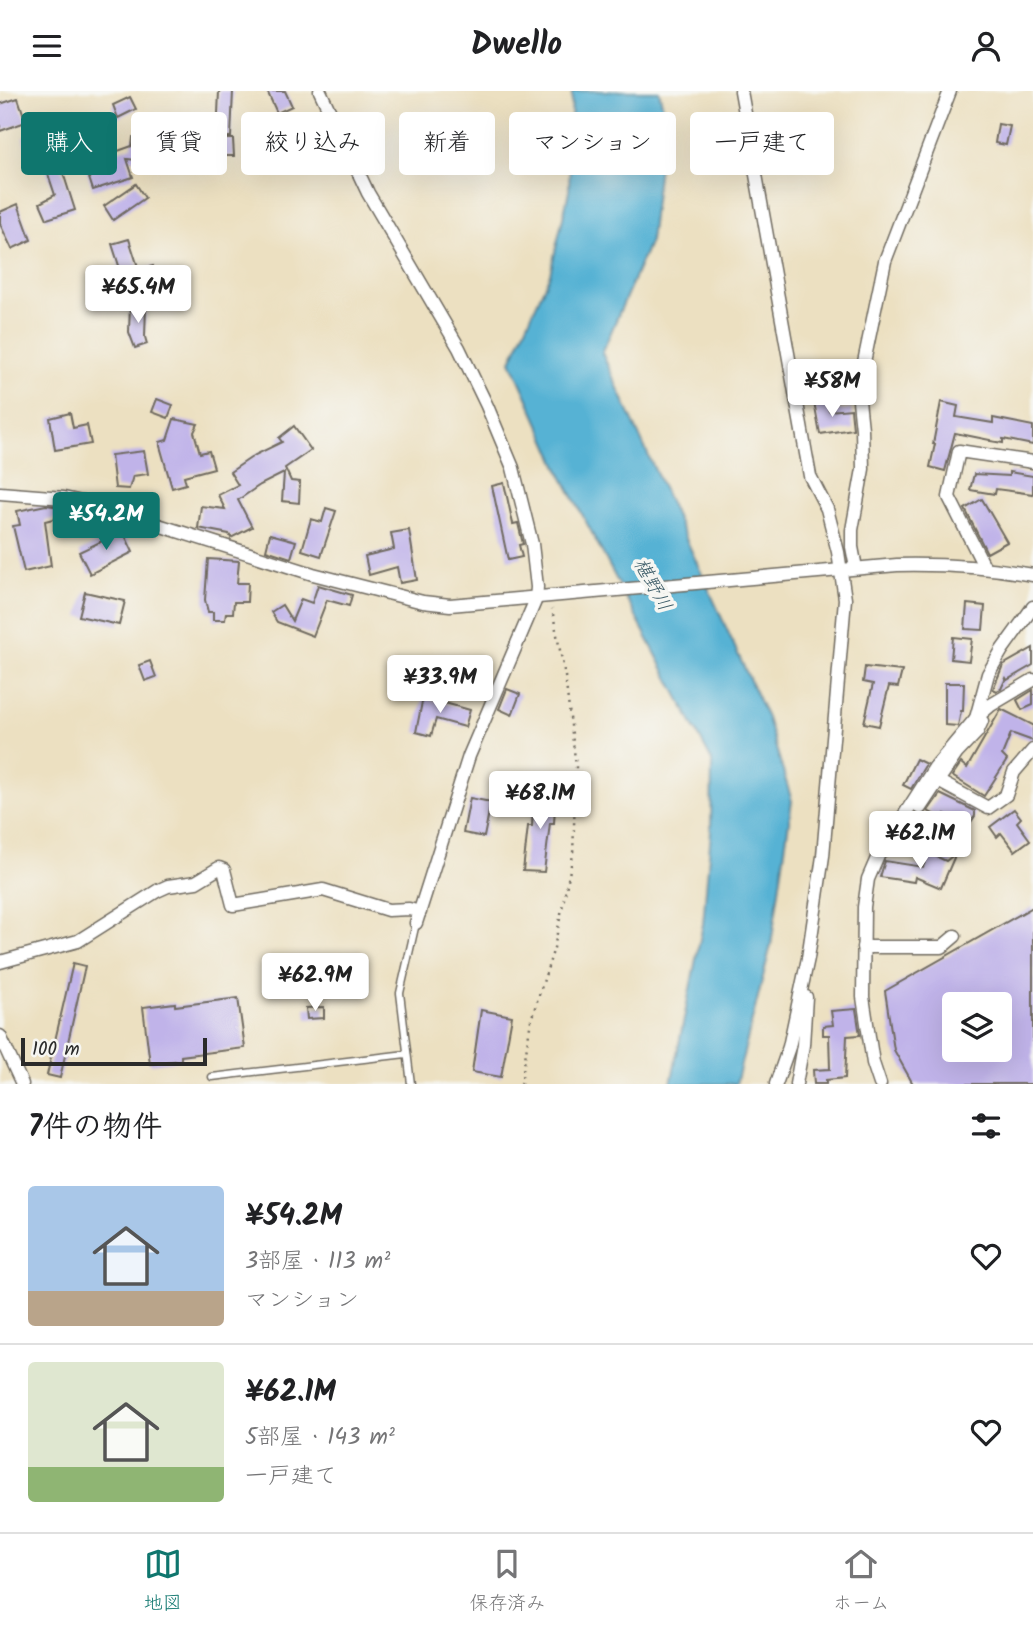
<!DOCTYPE html>
<html lang="ja">
<meta charset="utf-8">
<style>
body{margin:0;font-family:Kalam,"Klee One",sans-serif;background:#f6f6f6;color:#202124;height:100vh;display:flex;flex-direction:column;font-size:26px;white-space:nowrap}
*{box-sizing:border-box;margin:0}
p{font-size:23px;color:#757577}
.icon{flex:none;width:38px;height:38px;fill:none;stroke:currentColor;stroke-width:2;stroke-linecap:round;stroke-linejoin:round}
.map{position:relative;height:993px;overflow:hidden}
.side{display:flex;flex-direction:column;background:#fff;flex:1}
.side>*{flex:none}
.banner{position:absolute;left:21px;top:21px;width:992px;height:63px;display:flex;gap:14px}
.tools{position:absolute;left:942px;top:901px;display:grid;gap:14px}
.tools a{display:grid;place-items:center;width:70px;height:70px;border-radius:7px;background:#fff;box-shadow:0 7px 28px #0002;font-size:35px}
.scale{position:absolute;left:21px;bottom:18px;width:186px;box-sizing:border-box;padding-left:7px;border:4px solid #2b2b2b;border-top:0;font-size:19px;line-height:24px;white-space:nowrap;color:#2b2b2b;-webkit-text-stroke:5px #f6f6f2;paint-order:stroke}
.price{position:absolute;translate:-50% -60px;padding:0 16px;border-radius:7px;background:#fff;color:#222;font-size:23px;line-height:46px;filter:drop-shadow(0 2px 4px #0008)}
.price::after{content:'';position:absolute;left:50%;top:42px;width:21px;height:16px;margin-left:-10px;background:inherit;clip-path:polygon(0 0,100% 0,50% 100%)}
.price.active{background:#0f766e;color:#fff}
ul{padding:0;list-style:none}
li{display:flex;align-items:center;gap:21px;height:175px;padding:0 28px}
li+li{border-top:2px solid #e0e0e0}
li span{display:grid;place-items:center;flex:none;width:196px;height:140px;border-radius:7px;color:#555}
li>.icon{margin-inline-start:auto}
span .icon{width:84px;height:84px;fill:#fffc;stroke-width:1}
li b{font-size:30px}
h2{display:flex;justify-content:space-between;align-items:center;height:84px;padding:0 28px;font-size:30px}
.pill{padding:0 24px;border-radius:7px;background:#fff;box-shadow:0 7px 28px #0002;font-size:24px;line-height:63px}
.pill.active{background:#0f766e;color:#fff}
header{display:flex;justify-content:space-between;align-items:center;height:91px;padding:0 28px;background:#fff;font-size:32px;font-weight:700}
.menu{display:flex;justify-content:space-around;align-items:center;height:98px;border-top:2px solid #e0e0e0;background:#fff;font-size:19px;color:#757577}
.menu a{display:grid;justify-items:center;gap:4px}
.menu .active{color:#0f766e}
.map>svg:first-child{display:block}
.water{fill:#56b2d4;stroke:#406e80;stroke-width:2}
.building{fill:#c0b3e9;fill-rule:evenodd}
.lines{fill:none;stroke-linecap:round;stroke-linejoin:round}
.lane-casing{stroke:#6f6a60;stroke-width:9}
.street-casing{stroke:#6f6a60;stroke-width:15}
.path{stroke:#6f6a60;stroke-width:2.5;stroke-dasharray:2 5;stroke-linecap:butt}
.lane{stroke:#fff;stroke-width:6}
.street{stroke:#fff;stroke-width:12}
.labels{text-anchor:middle;dominant-baseline:central;stroke-width:7;stroke-linejoin:round;paint-order:stroke}
.water-label{font-size:19px;font-style:italic;fill:#3a5a66;stroke:#f6f6f2}
</style>
<header><svg class="icon" aria-label="menu" viewBox="0 0 24 24"><path d="M4 6h16M4 12h16M4 18h16"/></svg>Dwello<svg class="icon" aria-label="person" viewBox="0 0 24 24"><circle cx="12" cy="8" r="4"/><path d="M4 21q1-7 8-7t8 7"/></svg></header>
<div class="map">
<svg width="1033" height="993" viewBox="0 0 1033 993">
<rect width="100%" height="100%" fill="#f6f6f2"/>
<filter id="ink" filterUnits="userSpaceOnUse"><feTurbulence type="fractalNoise" baseFrequency=".0143" numOctaves="2"/><feDisplacementMap in="SourceGraphic" scale="14" xChannelSelector="R" yChannelSelector="G"/><feConvolveMatrix kernelMatrix="1 2 1 2 8 2 1 2 1" color-interpolation-filters="sRGB"/></filter>
<filter id="wash" filterUnits="userSpaceOnUse"><feTurbulence type="fractalNoise" baseFrequency=".00686" numOctaves="4" result="noise"/><feDisplacementMap in="SourceGraphic" scale="28" xChannelSelector="R" yChannelSelector="G"/><feGaussianBlur stdDeviation="1.57" result="paint"/><feColorMatrix in="noise" values="0 0 0 0 0 0 0 0 0 0 0 0 0 0 0 0 0 1.4 0 .05"/><feComposite in="paint" operator="in"/></filter>
<g filter="url(#wash)">
<rect width="100%" height="100%" fill="#ece0c1"/>
<!-- water -->
<path class="water" d="M572,0H659L665,25L650,150L602,262L767,627L792,710L771,854L736,993H671L703,833L711,740L712,670L562,385L511,270L550,183L569,100Z"/>
<g id="blocks">
<!-- building -->
<g class="building">
<path d="M219,0H233L231,46H217Z"/>
<path d="M267,0H285L292,15L277,22Z"/>
<path d="M130,6L136,18L118,27L113,14Z"/>
<path d="M18,7L26,31L0,40V13Z"/>
<path d="M93,24L98,41L86,45L82,28Z"/>
<path d="M998,33L1010,35L1006,54L995,52Z"/>
<path d="M40,41L47,66L29,70L23,46Z"/>
<path d="M133,46L146,47L144,70L127,68L133,86L93,99L86,78L109,71L108,66H101L132,55Z"/>
<path d="M222,48H233L234,65H223Z"/>
<path d="M59,69L75,119L47,128L40,112L55,104L45,74Z"/>
<path d="M136,93L145,107L113,129L104,115Z"/>
<path d="M18,113L31,149L12,158L0,133V121Z"/>
<path d="M129,148L139,179L153,175L158,192L124,202L119,185L122,184L112,153Z"/>
<path d="M130,214L146,215L145,246L147,253L135,257L129,241Z"/>
<path d="M157,308L173,314L168,327L152,321Z"/>
<path d="M826,308L829,320L851,318L853,338L820,343L814,311Z"/>
<path d="M941,311L958,315L956,326L993,332V327L1033,335V354L1003,348V352L990,350V349L955,342L945,380L930,376L935,353H933Z"/>
<path d="M70,322L73,337L87,334L91,353L55,359L50,327Z"/>
<path d="M174,328L198,333L194,341L200,362L209,360L214,377L184,385L186,393L172,397L160,355V351L167,349Z"/>
<path d="M294,335L311,359L285,377L291,390L300,391L299,412L282,410L284,382L260,394L238,409L252,436L231,447L229,443L198,437L201,415L225,418L218,404L238,394L230,381L255,364L282,351L279,347Z"/>
<path d="M144,360L148,383L133,385L129,398L115,397L111,364Z"/>
<path d="M1009,381L1033,385V403L996,398L995,403L970,399L974,383L1009,385Z"/>
<path d="M504,392L513,433L518,432L523,453L519,454L522,466L508,469L492,395Z"/>
<path d="M982,408L1007,451L987,462L965,418Z"/>
<path d="M46,414L68,417L69,424L45,430L51,475L24,481L13,435L20,434L17,420Z"/>
<path d="M326,417L336,420L321,465L302,459L311,428L322,431Z"/>
<path d="M409,439L417,489L400,492L397,476L369,484L365,465L394,458L391,442Z"/>
<path d="M123,440L133,461L90,483L79,461Z"/>
<path d="M270,443L296,450L291,467L266,459Z"/>
<path d="M208,468L239,470L237,492H248L247,511H234L233,522H226L225,529H213V521H208L205,509Z"/>
<path d="M318,494L352,504L349,515L327,509L313,545L277,531L271,521L282,514L292,530L301,508L312,512Z"/>
<path d="M85,501L125,510L119,534L79,525Z"/>
<path d="M967,513L985,515L983,539L965,538Z"/>
<path d="M953,546L972,548L969,570L951,568Z"/>
<path d="M1033,557V574L1007,589L1006,587L1001,598L997,600L993,598L1003,574Z"/>
<path d="M150,570L156,586L145,590L139,574Z"/>
<path d="M865,576L902,580L898,596L889,595L879,635L864,632L873,593L863,591Z"/>
<path d="M945,592H964L963,620H961L958,635L945,634Z"/>
<path d="M507,598L520,603L512,624L499,618Z"/>
<path d="M1033,599V614L1022,619L1017,609Z"/>
<path d="M423,606L470,619L465,636L436,628L431,645L416,641Z"/>
<path d="M1001,618L1033,634V650L1011,642L1002,664L1007,669L984,705L952,685L961,672L967,677Z"/>
<path d="M916,668L926,673L911,698L903,694Z"/>
<path d="M534,699L556,700L554,732H550L544,781L523,780L528,735H532Z"/>
<path d="M940,703L975,720V725L967,737L945,723L942,728L928,720Z"/>
<path d="M470,707L491,711L484,746L463,742Z"/>
<path d="M1014,718L1021,727L1017,731L1030,749L1015,760L1001,742L997,746L990,736Z"/>
<path d="M929,762L946,770L956,762L941,797L915,786L914,791L880,786L885,770L923,776Z"/>
<path d="M1033,816V993H913L894,959L885,900ZM954,914H999V959H954Z"/>
<path d="M73,872L85,875L60,987L47,984Z"/>
<path d="M238,907L245,957L181,965V969L150,973L143,916L175,912V915Z"/>
<path d="M324,916V927L307,928L306,917Z"/>
<path d="M856,918L860,944L847,945L845,987L826,989V993H814L813,979L830,978L829,944H823V935L833,934L831,920Z"/>
<path d="M481,919L512,925L501,986L472,981Z"/>
</g>
</g>
</g>
<g filter="url(#ink)">
<use href="#blocks" fill-opacity="0" stroke="#6f6a60" stroke-width="2"/>
<g class="lines">
<defs>
<g id="lane">
<path d="M212,986L406,963"/>
<path d="M411,993L400,902L416,832"/>
</g>
<g id="street">
<path d="M320,0L368,102L459,257L487,315L513,377L532,453L537,496L536,508L469,665L416,832"/>
<path d="M741,0L810,385L827,418L838,461L845,508L823,765L808,867L789,956L776,993"/>
<path d="M0,402L64,407L95,414L313,483L423,511L450,514L897,474C943,473 988,476 1033,484"/>
<path d="M856,477L852,456V439L863,378L862,338L858,300L885,170L950,0"/>
<path d="M985,477L949,406L959,360L1033,371"/>
<path d="M1033,589L991,614L976,627L982,630L977,641L957,662L938,690L988,717L1006,704L1014,681L1033,659"/>
<path d="M920,717L938,690"/>
<path d="M863,856H942L955,845"/>
<path d="M0,871L78,850L157,800L168,795L196,791L219,777L224,779L233,814L323,799L388,819L409,818L420,821"/>
<path d="M0,945L22,993"/>
<path d="M796,993L803,954L806,906"/>
<path d="M880,993L873,972L863,906L864,816L868,788L878,765L935,676L976,627L988,583L1002,559L1033,516"/>
</g>
</defs>
<!-- lane casing -->
<use href="#lane" class="lane-casing"/>
<!-- street casing -->
<use href="#street" class="street-casing"/>
<!-- path -->
<path class="path" d="M521,993L531,929L554,857L573,764L576,676L565,585L552,518"/>
<!-- lane -->
<use href="#lane" class="lane"/>
<!-- street -->
<use href="#street" class="street"/>
</g>
</g>
<g class="labels">
<!-- water labels -->
<g class="water-label">
<text transform="translate(652 494) rotate(61)">椹野川</text>
</g>
</g>
</svg>
<div class="tools">
<a><svg class="icon" aria-label="layers" viewBox="0 0 24 24"><path d="M12 4l9 5-9 5-9-5zM3 14l9 5 9-5"/></svg></a>
</div>
<div class="scale">100 m</div>
<b class="price" style="left:138px;top:234px">¥65.4M</b>
<b class="price" style="left:832px;top:328px">¥58M</b>
<b class="price active" style="left:106px;top:461px">¥54.2M</b>
<b class="price" style="left:440px;top:624px">¥33.9M</b>
<b class="price" style="left:540px;top:740px">¥68.1M</b>
<b class="price" style="left:920px;top:780px">¥62.1M</b>
<b class="price" style="left:315px;top:922px">¥62.9M</b>
<div class="banner">
<a class="pill active">購入</a>
<a class="pill">賃貸</a>
<a class="pill">絞り込み</a>
<a class="pill">新着</a>
<a class="pill">マンション</a>
<a class="pill">一戸建て</a>
</div>
</div>
<section class="side">
<h2>7件の物件<svg class="icon" aria-label="filters" viewBox="0 0 24 24"><path d="M4 7h16M4 17h16"/><circle cx="9" cy="7" r="2"/><circle cx="15" cy="17" r="2"/></svg></h2>
<ul>
<li><span style="background:linear-gradient(#a9c7e8 75%,#b9a48a 0)"><svg class="icon" aria-label="home" viewBox="0 0 24 24"><path d="M3 11l9-7 9 7M6 9v11h12V9"/></svg></span><div><b>¥54.2M</b><p>3部屋 · 113 m²</p><p>マンション</p></div><svg class="icon" aria-label="heart" viewBox="0 0 24 24"><path d="M12 20l-8-8c-3-5 5-10 8-4 3-6 11-1 8 4z"/></svg></li>
<li><span style="background:linear-gradient(#dfe7d0 75%,#8fb573 0)"><svg class="icon" aria-label="home" viewBox="0 0 24 24"><path d="M3 11l9-7 9 7M6 9v11h12V9"/></svg></span><div><b>¥62.1M</b><p>5部屋 · 143 m²</p><p>一戸建て</p></div><svg class="icon" aria-label="heart" viewBox="0 0 24 24"><path d="M12 20l-8-8c-3-5 5-10 8-4 3-6 11-1 8 4z"/></svg></li>
</ul>
</section>
<nav class="menu">
<a class="active"><svg class="icon" aria-label="map" viewBox="0 0 24 24"><path d="M3 6l6-2 6 2 6-2v14l-6 2-6-2-6 2zM9 4v14M15 6v14"/></svg>地図</a>
<a><svg class="icon" aria-label="saved" viewBox="0 0 24 24"><path d="M7 4h10v16l-5-4-5 4z"/></svg>保存済み</a>
<a><svg class="icon" aria-label="home" viewBox="0 0 24 24"><path d="M3 11l9-7 9 7M6 9v11h12V9"/></svg>ホーム</a>
</nav>
